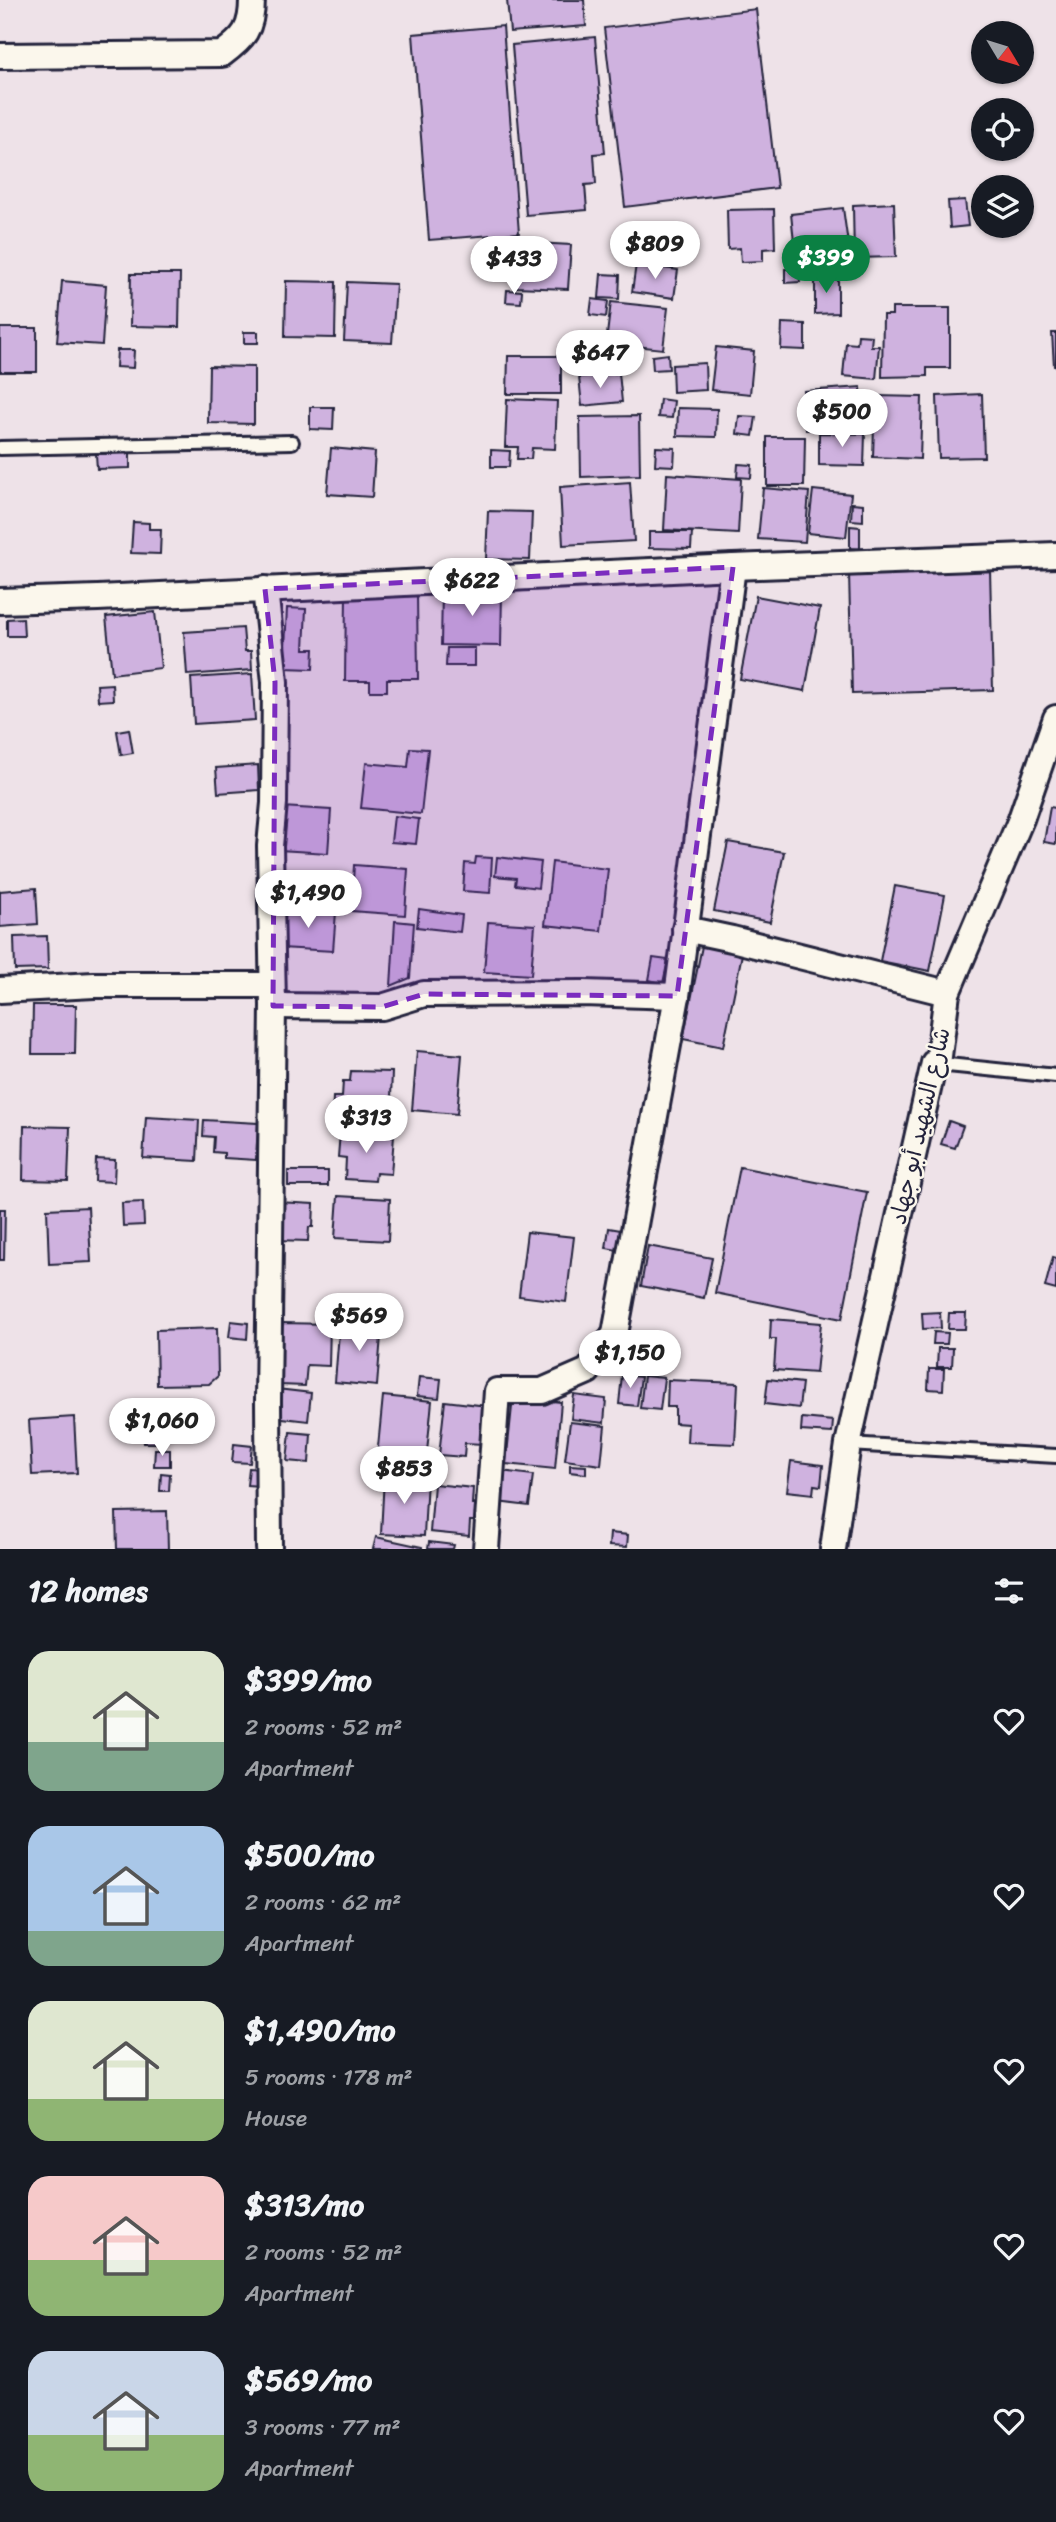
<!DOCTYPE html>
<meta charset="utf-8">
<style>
body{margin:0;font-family:Sriracha,"Playpen Sans Arabic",sans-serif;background:#20242c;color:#f1f3f6;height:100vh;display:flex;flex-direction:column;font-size:26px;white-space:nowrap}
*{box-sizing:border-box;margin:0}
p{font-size:23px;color:#9ea1a6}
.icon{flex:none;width:38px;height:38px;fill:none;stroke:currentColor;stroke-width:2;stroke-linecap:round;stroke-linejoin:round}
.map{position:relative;height:1549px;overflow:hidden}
.sheet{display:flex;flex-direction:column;background:#171b24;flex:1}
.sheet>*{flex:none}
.needle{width:46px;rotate:128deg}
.controls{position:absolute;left:971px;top:21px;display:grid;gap:14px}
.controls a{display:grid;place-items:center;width:63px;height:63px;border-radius:50%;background:#171b24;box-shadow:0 2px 5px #0004;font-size:35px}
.price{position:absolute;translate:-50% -60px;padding:0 16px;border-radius:24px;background:#fff;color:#222;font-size:23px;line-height:46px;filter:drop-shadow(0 2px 4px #0008)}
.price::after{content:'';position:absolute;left:50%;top:42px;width:21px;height:16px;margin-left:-10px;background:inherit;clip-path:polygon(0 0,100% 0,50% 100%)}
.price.on{background:#0b8043;color:#fff}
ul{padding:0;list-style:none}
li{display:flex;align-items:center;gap:21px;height:175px;padding:0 28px}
li span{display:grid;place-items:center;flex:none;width:196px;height:140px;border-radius:21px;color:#555}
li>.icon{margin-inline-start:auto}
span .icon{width:84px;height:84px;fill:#fffc;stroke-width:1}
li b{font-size:30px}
h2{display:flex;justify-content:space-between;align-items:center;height:84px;padding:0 28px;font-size:30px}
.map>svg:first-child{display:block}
.building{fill:#cfb2df;stroke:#22223b;stroke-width:2}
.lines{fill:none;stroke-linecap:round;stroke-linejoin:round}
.service-casing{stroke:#22223b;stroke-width:18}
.minor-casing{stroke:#22223b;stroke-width:30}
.service{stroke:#fbf7ec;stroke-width:12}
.minor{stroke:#fbf7ec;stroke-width:24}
.marked{fill:#7b2cbf;fill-opacity:0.2;stroke:#7b2cbf;stroke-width:5;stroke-dasharray:14 9;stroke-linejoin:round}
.labels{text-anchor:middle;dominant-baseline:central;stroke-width:5;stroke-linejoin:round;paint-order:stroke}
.street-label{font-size:23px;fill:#22223b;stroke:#fbf7ec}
</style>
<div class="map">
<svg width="1056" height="1549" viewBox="0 0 1056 1549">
<rect width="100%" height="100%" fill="#eee2e8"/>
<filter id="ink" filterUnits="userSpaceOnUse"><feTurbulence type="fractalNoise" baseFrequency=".0143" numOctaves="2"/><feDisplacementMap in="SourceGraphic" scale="14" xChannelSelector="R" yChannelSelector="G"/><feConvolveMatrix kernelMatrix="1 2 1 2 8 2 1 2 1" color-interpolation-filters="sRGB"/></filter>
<g filter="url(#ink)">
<!-- building -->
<g class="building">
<path d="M507,0H584L586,26L510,32Z"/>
<path d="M756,9L777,188L625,207L604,28Z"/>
<path d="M503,26L519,233L429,240L413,34Z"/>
<path d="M595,37L605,153L594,154L596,184L585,185L587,210L526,215L512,45Z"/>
<path d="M965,200L968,226L950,228L948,201Z"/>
<path d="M894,203L896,257L854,258L853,205Z"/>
<path d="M843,208L848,244L795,251L791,214Z"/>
<path d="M774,209L775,248L763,249V261L741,262L740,248L728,249L727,210Z"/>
<path d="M670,234L681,235L680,251H669Z"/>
<path d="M517,242L571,245L568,289L515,287Z"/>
<path d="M636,264L678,270L674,298L632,292Z"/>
<path d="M785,269H799L800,282L785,283Z"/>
<path d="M131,274H180L179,327L130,326Z"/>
<path d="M601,274L620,275L619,299L599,298Z"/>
<path d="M815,276H838V313L815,314Z"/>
<path d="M62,281L106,285L102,345L57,342Z"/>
<path d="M286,281L336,282L335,338L285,337Z"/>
<path d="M347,282L396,284L392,343L344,341Z"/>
<path d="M507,290L522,291L521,303L506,302Z"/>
<path d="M592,299L608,301L606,317L590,315Z"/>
<path d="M611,302L668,308L663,349L606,343Z"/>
<path d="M892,308H950V368H927V376L882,377L883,315H892Z"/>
<path d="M782,323L805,324V350L781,349Z"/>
<rect x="0" y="328" width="37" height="44"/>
<rect x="244" y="332" width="14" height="11"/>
<path d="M1052,333H1056V366H1054Z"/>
<path d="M858,335L872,336L871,346H879L876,379L843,376L846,343L857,344Z"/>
<path d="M716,347L754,351L750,394L711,390Z"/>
<path d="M584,349L602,352L598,373L580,370Z"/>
<path d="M117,350H134L133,368L116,367Z"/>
<path d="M668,354L669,369L653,370L652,356Z"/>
<path d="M508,356H561V394H507Z"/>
<path d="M705,363L706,390L673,392L672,365Z"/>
<path d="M209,366L254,367V424L208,423Z"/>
<path d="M619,373L622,402L582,406L579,377Z"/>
<path d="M861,387L863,426L806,430L804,391Z"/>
<path d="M982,394L984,457L939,458L937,396Z"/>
<path d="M875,396L922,397L920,459L873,457Z"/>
<path d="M507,399L557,401L555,449L532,448L531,459H517L518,447H505Z"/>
<path d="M660,399L674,401L672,418L658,417Z"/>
<path d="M310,407H334L333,430L310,429Z"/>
<path d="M678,408L717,409L716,437L677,436Z"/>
<path d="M639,416L640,475L581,477L580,417Z"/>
<path d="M739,416L756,417L753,436L737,434Z"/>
<path d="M819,433L865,434L864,466L819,465Z"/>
<path d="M767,437H805L804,486H767Z"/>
<path d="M656,447L675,448L674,466L655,465Z"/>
<path d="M331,448L375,452L372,497L327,494Z"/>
<path d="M491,450L510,451L509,467H491Z"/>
<path d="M130,453V468L97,469L96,454Z"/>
<path d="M738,464L752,465L751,478L737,477Z"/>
<path d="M667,474L741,479L738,534L664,530Z"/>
<path d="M630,482L634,541L563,545L560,487Z"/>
<path d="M763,488L809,492L805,542L758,539Z"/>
<path d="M813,490L851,494L846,537L808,533Z"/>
<path d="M852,503L863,504V521L851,520Z"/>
<path d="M488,511L532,512L530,560L486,559Z"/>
<path d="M133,522L149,523V529H161L160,554L131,553Z"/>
<path d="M850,526L860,527V549L850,548Z"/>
<path d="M649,532H692L691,549L649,548Z"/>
<path d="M990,570L993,690L852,694L849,573Z"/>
<path d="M442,591H502L501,646L441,645Z"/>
<path d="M417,593L418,679H387V691H370V681H345L346,594Z"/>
<path d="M756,596L820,608L805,691L740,679Z"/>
<path d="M287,608L306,609L304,649H314L313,669L284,668Z"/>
<path d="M155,612L161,668L112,674L106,617Z"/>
<path d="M23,618L24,636H7V619Z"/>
<path d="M243,628L245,651H251L252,670L187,675L184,632Z"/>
<path d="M447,648H475V666H446Z"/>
<path d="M252,674L255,720L194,724L191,678Z"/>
<path d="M112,684L113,700L98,701L97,685Z"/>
<path d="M129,729L133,753L121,755L117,731Z"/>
<path d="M410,748L428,749L421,814L361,808L366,763L408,767Z"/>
<path d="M258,765L259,790L218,793L216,768Z"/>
<path d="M282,807L331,810L328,853L279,850Z"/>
<path d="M1050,807L1056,808V844L1044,842Z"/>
<path d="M394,816L419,819L416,844L391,842Z"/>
<path d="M728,842L784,852L770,922L714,911Z"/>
<path d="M476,857L492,858L490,893L463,891L465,863L475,864Z"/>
<path d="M497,857L541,862L538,888L515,885L516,878L495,876Z"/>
<path d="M552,862L608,869L601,931L545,925Z"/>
<path d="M354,865L408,869L405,915L351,911Z"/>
<path d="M895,886L945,895L930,971L880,961Z"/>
<path d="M36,888L38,924L0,927V891Z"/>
<path d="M283,909L336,912L333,951L281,948Z"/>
<path d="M419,909L462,915L460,932L417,927Z"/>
<path d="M395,921L414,923L410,978L391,986Z"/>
<path d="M488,922L535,925L531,975L484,972Z"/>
<path d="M47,936L48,969L15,970L14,937Z"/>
<path d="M702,946L742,954L723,1047L683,1039Z"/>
<path d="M653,958L668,960L663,983L649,980Z"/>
<path d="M33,1005H76L75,1054H32Z"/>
<path d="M417,1051L462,1055L457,1114L412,1110Z"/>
<path d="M351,1071L392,1072L390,1123L332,1121L333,1097H342L343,1081H350Z"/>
<path d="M146,1117L199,1120L197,1161L143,1158Z"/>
<path d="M204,1120L258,1123L256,1160L224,1158V1153L213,1152L214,1137L203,1136Z"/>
<path d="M949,1121L963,1126L955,1148L941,1144Z"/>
<path d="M24,1126L70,1127L68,1181L23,1180Z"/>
<path d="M340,1132L394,1136L391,1174L376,1173L375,1181L345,1179L346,1158L338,1157Z"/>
<path d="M96,1159L115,1160L114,1182L95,1181Z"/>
<path d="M740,1167L867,1192L842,1319L715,1293Z"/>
<rect x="288" y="1171" width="40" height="15"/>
<path d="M338,1196L390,1199L388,1241L335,1238Z"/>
<path d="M143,1202L144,1225L123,1226L122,1203Z"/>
<path d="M277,1202L314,1204L313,1227H309L308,1241L275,1240Z"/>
<path d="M88,1207L91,1262L49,1264L47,1209Z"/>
<path d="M0,1209H5L4,1260H0Z"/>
<path d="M609,1228L627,1231L623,1251L606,1248Z"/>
<path d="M527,1232L574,1237L566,1302L519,1296Z"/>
<path d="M648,1246L712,1258L704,1298L641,1286Z"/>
<path d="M1053,1257L1056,1258V1290L1045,1287Z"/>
<path d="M940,1312L941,1328L923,1329L922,1313Z"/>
<path d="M949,1313H966L965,1329H948Z"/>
<path d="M771,1319L821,1323L816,1373L774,1370L776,1339H770Z"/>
<path d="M340,1320L382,1323L377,1386L335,1382Z"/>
<path d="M231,1321L248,1323L247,1339L229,1337Z"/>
<path d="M282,1323L330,1324L329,1366L307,1365L305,1386L280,1385Z"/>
<path d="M217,1328L218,1376L209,1384L157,1385L156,1330Z"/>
<path d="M934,1332L948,1333L947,1344H933Z"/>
<path d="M938,1348H953L952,1367H937Z"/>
<path d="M929,1369H944L943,1390L928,1389Z"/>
<path d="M622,1375L641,1377L637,1406L619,1404Z"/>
<path d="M644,1376L664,1378L660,1410L640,1408Z"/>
<path d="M419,1377L441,1379L439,1398L417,1396Z"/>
<path d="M768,1379L802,1383L799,1408L765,1404Z"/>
<path d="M668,1380L738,1383L735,1444L687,1442L688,1424L675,1423V1407H667Z"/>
<path d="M277,1389L311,1393L308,1421L274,1417Z"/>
<path d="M574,1395L606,1399L604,1423L571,1419Z"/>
<path d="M383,1396L432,1401L426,1462L377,1457Z"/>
<path d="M513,1397L561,1402L555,1469L506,1464Z"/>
<path d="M445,1401L487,1406L483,1444L465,1443L464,1457L439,1455Z"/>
<path d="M74,1417L77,1473L32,1475L29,1420Z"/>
<path d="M802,1418L833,1421L832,1433L801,1431Z"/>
<path d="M570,1422L605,1426L601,1465L565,1460Z"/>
<path d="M143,1428H157V1443H144Z"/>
<path d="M290,1432L311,1434L309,1463L287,1461Z"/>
<path d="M234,1444L252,1446L250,1463L232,1462Z"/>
<path d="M155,1449H170V1466H154Z"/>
<path d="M791,1461L823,1465L821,1486L814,1485L813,1494L787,1491Z"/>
<path d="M570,1465L586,1466V1474L570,1472Z"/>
<path d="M249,1468L261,1469L260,1486L247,1485Z"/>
<path d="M501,1471L533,1475L529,1506L497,1502Z"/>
<path d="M161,1473L170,1474L169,1491H160Z"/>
<path d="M384,1477L427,1478L424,1536L381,1534Z"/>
<path d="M434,1484L473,1488L472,1504H476L474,1521H470L469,1536L430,1532Z"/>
<path d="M167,1511L168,1549H117L116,1512Z"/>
<path d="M610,1533L628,1535L627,1547L609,1546Z"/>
<path d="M376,1537L422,1547V1549H373Z"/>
<path d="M429,1542L454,1545L453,1549H428Z"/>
</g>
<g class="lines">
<defs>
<g id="service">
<path d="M0,448L292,442"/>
<path d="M938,1064L1056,1076"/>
<path d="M848,1444L1056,1456"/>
</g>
<g id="minor">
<path d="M0,56L222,54C244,38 252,29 252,0"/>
<path d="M265,589L275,682L274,803L270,846L273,1006L268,1401L269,1549"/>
<path d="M0,601L98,598L733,567L1056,555"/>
<path d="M685,929L732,939L947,993"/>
<path d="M0,990L94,985H272"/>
<path d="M273,1006L382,1007L424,994L583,993L677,996"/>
<path d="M486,1549L497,1391H542L588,1371L615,1334L677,996L733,567"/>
<path d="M833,1549L848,1444L934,1063L938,1064L947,993L1021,819L1056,718"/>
</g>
</defs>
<!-- service casing -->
<use href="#service" class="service-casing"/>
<!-- minor casing -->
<use href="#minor" class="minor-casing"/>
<!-- service -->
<use href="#service" class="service"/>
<!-- minor -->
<use href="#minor" class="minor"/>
</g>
</g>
<!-- marked area -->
<path class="marked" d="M733,567L677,996L424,994L382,1007L273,1006L275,682L265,589Z"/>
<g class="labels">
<!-- street labels -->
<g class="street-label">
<text transform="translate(920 1126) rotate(-77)">شارع الشهيد أبو جهاد</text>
</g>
</g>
</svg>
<div class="controls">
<a><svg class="needle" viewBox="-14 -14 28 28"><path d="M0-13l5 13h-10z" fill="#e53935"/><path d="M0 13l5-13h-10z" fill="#9ea1a6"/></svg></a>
<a><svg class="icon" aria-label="locate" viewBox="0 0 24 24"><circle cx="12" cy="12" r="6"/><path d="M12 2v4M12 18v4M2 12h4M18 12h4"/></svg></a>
<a><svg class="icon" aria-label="layers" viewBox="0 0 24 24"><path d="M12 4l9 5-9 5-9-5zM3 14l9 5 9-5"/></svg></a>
</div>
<b class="price" style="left:655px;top:281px">$809</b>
<b class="price on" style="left:826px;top:295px">$399</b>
<b class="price" style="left:514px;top:296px">$433</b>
<b class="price" style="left:600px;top:390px">$647</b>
<b class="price" style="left:842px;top:449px">$500</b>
<b class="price" style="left:472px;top:618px">$622</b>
<b class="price" style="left:308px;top:930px">$1,490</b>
<b class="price" style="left:366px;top:1155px">$313</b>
<b class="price" style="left:359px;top:1353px">$569</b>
<b class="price" style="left:630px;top:1390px">$1,150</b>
<b class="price" style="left:162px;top:1458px">$1,060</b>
<b class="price" style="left:404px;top:1506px">$853</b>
</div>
<section class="sheet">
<h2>12 homes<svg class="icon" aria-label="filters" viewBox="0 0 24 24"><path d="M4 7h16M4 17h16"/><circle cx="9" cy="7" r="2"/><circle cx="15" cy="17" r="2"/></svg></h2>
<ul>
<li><span style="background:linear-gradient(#dfe7d0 65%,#7fa58c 0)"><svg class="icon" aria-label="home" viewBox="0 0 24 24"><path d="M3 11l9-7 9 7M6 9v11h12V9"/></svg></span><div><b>$399/mo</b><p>2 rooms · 52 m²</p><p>Apartment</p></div><svg class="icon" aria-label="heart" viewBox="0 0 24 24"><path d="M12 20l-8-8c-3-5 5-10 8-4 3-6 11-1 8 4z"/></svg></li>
<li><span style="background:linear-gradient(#a9c7e8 75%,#7fa58c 0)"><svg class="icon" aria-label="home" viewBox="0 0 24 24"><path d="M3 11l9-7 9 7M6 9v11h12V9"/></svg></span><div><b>$500/mo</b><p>2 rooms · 62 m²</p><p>Apartment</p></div><svg class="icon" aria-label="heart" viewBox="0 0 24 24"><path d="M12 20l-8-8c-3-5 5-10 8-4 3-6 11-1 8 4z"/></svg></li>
<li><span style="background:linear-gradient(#dfe7d0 70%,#8fb573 0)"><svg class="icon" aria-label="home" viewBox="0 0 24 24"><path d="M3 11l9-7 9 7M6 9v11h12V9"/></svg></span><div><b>$1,490/mo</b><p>5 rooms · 178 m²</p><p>House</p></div><svg class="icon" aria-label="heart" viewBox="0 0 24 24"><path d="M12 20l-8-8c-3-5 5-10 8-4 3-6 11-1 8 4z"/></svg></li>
<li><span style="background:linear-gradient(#f6c9c9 60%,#8fb573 0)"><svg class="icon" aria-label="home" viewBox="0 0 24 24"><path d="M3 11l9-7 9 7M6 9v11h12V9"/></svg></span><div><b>$313/mo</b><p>2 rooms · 52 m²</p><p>Apartment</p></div><svg class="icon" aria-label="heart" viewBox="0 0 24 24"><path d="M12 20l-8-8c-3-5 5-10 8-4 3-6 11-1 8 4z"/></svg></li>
<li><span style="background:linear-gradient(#c9d6e8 60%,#8fb573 0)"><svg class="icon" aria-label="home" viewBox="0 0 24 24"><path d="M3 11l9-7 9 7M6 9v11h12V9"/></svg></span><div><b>$569/mo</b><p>3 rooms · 77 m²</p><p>Apartment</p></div><svg class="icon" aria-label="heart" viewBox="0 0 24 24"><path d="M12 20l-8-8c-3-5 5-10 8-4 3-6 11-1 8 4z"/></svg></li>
</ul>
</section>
